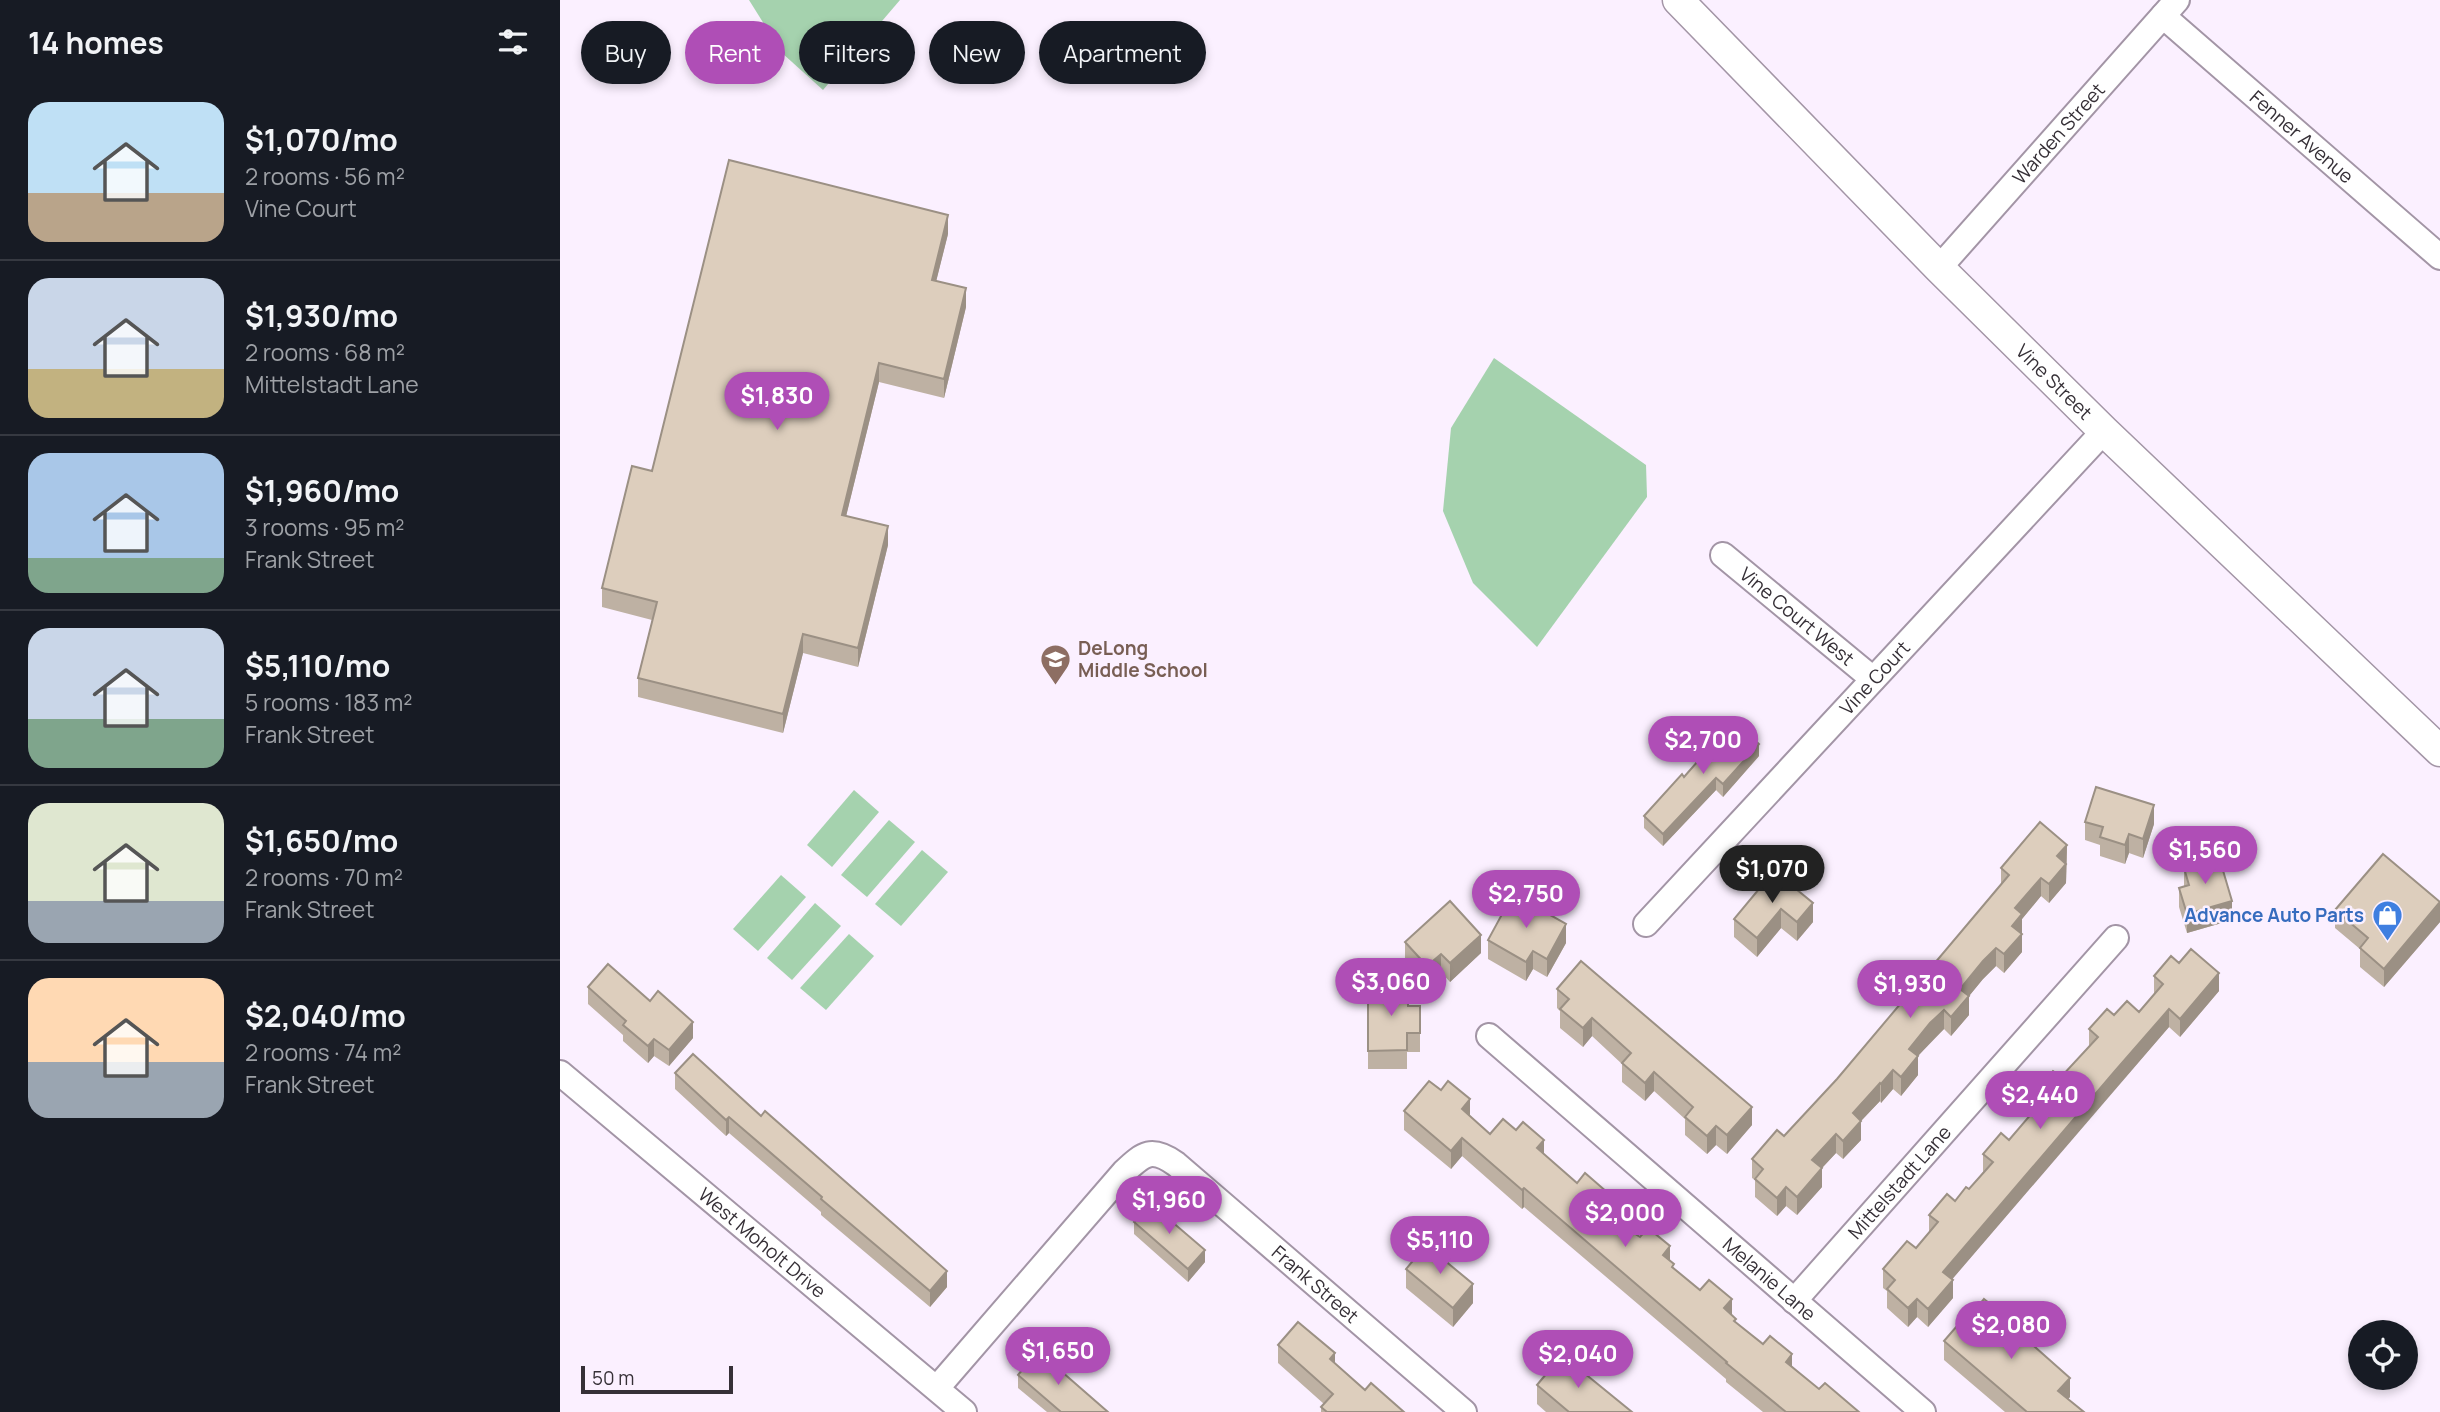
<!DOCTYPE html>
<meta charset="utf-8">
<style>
body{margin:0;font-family:Manrope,sans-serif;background:#20242c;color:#f1f3f6;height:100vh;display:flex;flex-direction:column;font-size:26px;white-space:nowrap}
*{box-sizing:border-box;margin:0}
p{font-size:23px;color:#9ea1a6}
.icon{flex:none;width:38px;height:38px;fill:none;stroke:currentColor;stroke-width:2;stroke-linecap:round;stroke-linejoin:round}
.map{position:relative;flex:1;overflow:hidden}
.details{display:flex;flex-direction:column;background:#171b24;width:560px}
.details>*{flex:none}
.top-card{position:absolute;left:21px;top:21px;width:665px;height:63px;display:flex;gap:14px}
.fabs{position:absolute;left:1788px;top:1320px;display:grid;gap:14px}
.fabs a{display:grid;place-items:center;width:70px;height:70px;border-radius:50%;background:#171b24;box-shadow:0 4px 10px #0003;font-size:35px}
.scale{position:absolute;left:21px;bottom:18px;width:152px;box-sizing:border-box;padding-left:7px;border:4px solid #363037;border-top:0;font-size:19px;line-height:24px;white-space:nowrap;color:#363037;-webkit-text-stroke:5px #fbf0ff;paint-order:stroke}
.price{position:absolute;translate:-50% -60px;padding:0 16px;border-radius:24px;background:#af4eb6;color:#fff;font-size:23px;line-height:46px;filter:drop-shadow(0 2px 4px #0008)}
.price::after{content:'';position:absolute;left:50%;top:42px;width:21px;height:16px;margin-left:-10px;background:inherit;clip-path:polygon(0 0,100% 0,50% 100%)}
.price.selected{background:#222;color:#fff}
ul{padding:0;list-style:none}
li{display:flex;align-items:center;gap:21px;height:175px;padding:0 28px}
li+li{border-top:2px solid #363941}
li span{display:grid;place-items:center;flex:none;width:196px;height:140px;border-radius:21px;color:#555}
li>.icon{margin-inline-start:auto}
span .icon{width:84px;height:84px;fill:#fffc;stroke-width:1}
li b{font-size:30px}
h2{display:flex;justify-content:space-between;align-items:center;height:84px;padding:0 28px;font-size:30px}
.pill{padding:0 24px;border-radius:32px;background:#171b24;box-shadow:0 4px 10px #0003;font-size:24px;line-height:63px}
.pill.selected{background:#af4eb6;color:#fff}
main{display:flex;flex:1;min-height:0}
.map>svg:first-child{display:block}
.green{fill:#a5d2ae}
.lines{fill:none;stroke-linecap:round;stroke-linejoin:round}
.minor-casing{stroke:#a395a6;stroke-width:28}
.tertiary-casing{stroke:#a395a6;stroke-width:33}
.minor{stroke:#fff;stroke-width:24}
.tertiary{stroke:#fff;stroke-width:30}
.wall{fill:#beb1a3}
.shaded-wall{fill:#9b9084}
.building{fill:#ddcebd;stroke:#9b9084;stroke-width:2}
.labels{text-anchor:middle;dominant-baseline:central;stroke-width:5;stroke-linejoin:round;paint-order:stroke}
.street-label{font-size:19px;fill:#363037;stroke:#fbf0ff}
.education-label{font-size:19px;font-weight:bold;fill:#785e54;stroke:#fbf0ff;text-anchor:start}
.shop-label{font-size:19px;font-weight:bold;fill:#366cbe;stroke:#fbf0ff;text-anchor:end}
</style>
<main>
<section class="details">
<h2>14 homes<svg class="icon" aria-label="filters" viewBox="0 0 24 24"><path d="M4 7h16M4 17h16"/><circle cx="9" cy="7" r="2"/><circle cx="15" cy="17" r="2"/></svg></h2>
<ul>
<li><span style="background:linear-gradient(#bfe0f5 65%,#b9a48a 0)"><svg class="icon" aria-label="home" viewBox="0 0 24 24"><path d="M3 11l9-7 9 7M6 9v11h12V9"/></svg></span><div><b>$1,070/mo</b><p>2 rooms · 56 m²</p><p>Vine Court</p></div></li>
<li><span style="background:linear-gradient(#c9d6e8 65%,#c2b280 0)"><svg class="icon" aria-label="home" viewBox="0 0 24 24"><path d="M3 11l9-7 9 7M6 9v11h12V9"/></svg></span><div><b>$1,930/mo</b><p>2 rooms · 68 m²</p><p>Mittelstadt Lane</p></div></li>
<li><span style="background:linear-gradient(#a9c7e8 75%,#7fa58c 0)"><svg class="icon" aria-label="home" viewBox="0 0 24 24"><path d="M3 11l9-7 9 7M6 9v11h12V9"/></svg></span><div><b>$1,960/mo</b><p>3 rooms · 95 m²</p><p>Frank Street</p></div></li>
<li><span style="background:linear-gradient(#c9d6e8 65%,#7fa58c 0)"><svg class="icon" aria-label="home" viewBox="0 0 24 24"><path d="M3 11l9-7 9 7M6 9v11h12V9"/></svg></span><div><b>$5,110/mo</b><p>5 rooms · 183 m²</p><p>Frank Street</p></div></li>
<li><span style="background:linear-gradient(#dfe7d0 70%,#9aa5b1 0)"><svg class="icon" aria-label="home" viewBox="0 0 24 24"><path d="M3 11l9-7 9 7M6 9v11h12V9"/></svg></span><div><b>$1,650/mo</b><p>2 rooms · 70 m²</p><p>Frank Street</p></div></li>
<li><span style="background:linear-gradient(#ffd9b3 60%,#9aa5b1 0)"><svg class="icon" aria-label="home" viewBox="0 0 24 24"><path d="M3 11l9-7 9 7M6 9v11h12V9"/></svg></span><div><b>$2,040/mo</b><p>2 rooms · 74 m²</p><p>Frank Street</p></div></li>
</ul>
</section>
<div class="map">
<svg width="1880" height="1412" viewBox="0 0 1880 1412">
<rect width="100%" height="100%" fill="#fbf0ff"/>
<!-- green -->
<g class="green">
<path d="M189,0H340L263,90L222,53Z"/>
<path d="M934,358L1086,465L1087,497L977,647L913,583L883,511L891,428Z"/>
<path d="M294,790L319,812L272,867L247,845Z"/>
<path d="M329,820L355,842L307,897L281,875Z"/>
<path d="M362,850L388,872L341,926L315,904Z"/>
<path d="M221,875L246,897L198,951L173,929Z"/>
<path d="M255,903L281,926L232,980L207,958Z"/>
<path d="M289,934L314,956L266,1010L240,988Z"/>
</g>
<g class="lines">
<defs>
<g id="minor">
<path id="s1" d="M1603,16L1880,257"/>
<path id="s2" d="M1379,268L1617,0"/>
<path id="s3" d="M1163,555L1313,679"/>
<path id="s4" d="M1086,924L1544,431"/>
<path id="s5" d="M929,1036L1363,1412"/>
<path id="s6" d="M0,1073L404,1412"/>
<path id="s7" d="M1234,1301L1556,938"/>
<path id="s8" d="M377,1388L564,1172C584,1153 592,1147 616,1164L904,1412"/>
</g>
<g id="tertiary">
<path id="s9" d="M1118,0L1379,268L1544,431L1880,751"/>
</g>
</defs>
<!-- minor casing -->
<use href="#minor" class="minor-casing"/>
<!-- tertiary casing -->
<use href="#tertiary" class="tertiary-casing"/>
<!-- minor -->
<use href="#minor" class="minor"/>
<!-- tertiary -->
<use href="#tertiary" class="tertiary"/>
</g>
<!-- wall -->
<g class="wall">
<path d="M388,234L376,281L406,307L384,398L319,382L286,516L328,545L298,667L243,653L223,733L78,697V678L92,620L42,607V588L92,471Z"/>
<path d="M1199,756L1163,797L1156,790L1103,846L1084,828V816L1124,777Z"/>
<path d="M1525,822L1594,824L1583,858L1569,853L1565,864L1540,856V845L1525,840Z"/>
<path d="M1507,845L1506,883L1489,903L1481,896L1462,919V952L1444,973L1436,966L1423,979L1409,996V1015L1391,1036L1384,1029L1370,1042L1358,1056V1075L1341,1096L1333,1089L1321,1103L1320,1101L1301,1121V1140L1283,1159L1276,1153L1262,1168V1187L1237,1215L1226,1206L1217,1216L1195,1197V1180L1192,1178V1159L1224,1136L1277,1079L1441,885V868Z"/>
<path d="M1624,868L1672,920L1627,933L1619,907V888L1624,887Z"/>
<path d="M1214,871L1253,922L1237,941L1221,928L1197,957L1174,937V919Z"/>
<path d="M1880,902V922L1824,987L1800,967V949L1775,928V910Z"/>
<path d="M928,940L1006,943L987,977L973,969L966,981L928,959Z"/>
<path d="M845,942L921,953L890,982L881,972L867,985L845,960Z"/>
<path d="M1619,963L1659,991L1620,1037L1609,1027L1555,1089L1392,1279L1393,1298L1368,1327L1357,1317L1348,1327L1327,1308V1291L1323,1288V1269L1356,1248L1369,1233V1215L1395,1201L1409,1189L1423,1172V1154L1449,1140L1475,1110V1091L1501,1077L1529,1047V1029L1554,1015L1579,1012L1594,995V976Z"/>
<path d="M808,986L848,1006H860V1052H847V1069H808Z"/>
<path d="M28,987L133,1038L109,1066L94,1056L88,1063L63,1041V1035L28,1004Z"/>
<path d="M997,989L1192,1125L1167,1154L1156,1145L1147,1154L1125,1135V1119L1094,1091L1085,1101L1062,1082V1064L1032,1036L1023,1047L1000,1028V1011L997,1008Z"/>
<path d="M115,1073L387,1287L370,1307L261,1215V1212L169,1133L166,1136L115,1089Z"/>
<path d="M881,1090L930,1134L984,1154L1066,1228L1110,1261L1114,1269L1172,1315L1176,1323L1259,1389L1299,1412H1203L1166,1382V1379L964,1207L962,1209L902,1156L891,1169L844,1130V1111Z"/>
<path d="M574,1222L645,1262L628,1282L574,1234Z"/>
<path d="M846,1269L913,1303L893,1327L846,1288Z"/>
<path d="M1406,1321L1460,1333L1510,1397L1508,1399L1524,1412H1445L1384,1360V1341Z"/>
<path d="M718,1345L775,1363L805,1390L844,1412H761V1407L764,1404L718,1363Z"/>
<path d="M458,1375L548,1412H487L458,1388Z"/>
<path d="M977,1385L1072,1412H986L977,1404Z"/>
</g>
<!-- shaded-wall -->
<g class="shaded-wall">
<path d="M388,215V234L372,298V280Z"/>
<path d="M406,288V307L384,398V379Z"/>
<path d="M319,363V382L282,533V515Z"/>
<path d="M328,526V545L298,667V648Z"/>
<path d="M243,634V653L223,733V714Z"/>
<path d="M1199,744V756L1163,797V784Z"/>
<path d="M1156,778V790L1103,846V834Z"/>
<path d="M1594,805V824L1583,858V839Z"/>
<path d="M1569,834V853L1565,864V845Z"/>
<path d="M1507,845L1506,883L1489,903V884L1497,856Z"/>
<path d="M1481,878V896L1462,919V933L1458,938L1462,934V952L1444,973V954L1455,908Z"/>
<path d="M1672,901V920L1627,933V914Z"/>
<path d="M1253,903V922L1237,941V922Z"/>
<path d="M1880,903V922L1824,987V969Z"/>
<path d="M1221,909V928L1197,957V938Z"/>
<path d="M1006,924V943L987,977V959Z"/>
<path d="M921,935V953L890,982V963Z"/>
<path d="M1436,948V966L1423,979L1405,1001L1409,996V1015L1391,1036V1017L1400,989L1423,961Z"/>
<path d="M973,951V969L966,981V962Z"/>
<path d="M881,954V972L867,985V966Z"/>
<path d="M1659,973V991L1620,1037V1019Z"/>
<path d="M1609,1009V1027L1383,1290V1272Z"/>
<path d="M1384,1010V1029L1358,1056V1075L1341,1096V1077L1349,1049L1370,1023Z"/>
<path d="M1032,1018V1036L1023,1047V1028Z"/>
<path d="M133,1022V1038L109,1066V1050Z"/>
<path d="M94,1039V1056L88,1063V1046Z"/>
<path d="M1333,1070V1089L1321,1103V1084Z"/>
<path d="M1094,1072V1091L1085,1101V1083Z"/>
<path d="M1320,1083V1101L1301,1121V1140L1283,1159V1141L1293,1113Z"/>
<path d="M910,1099V1118L902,1109Z"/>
<path d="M1192,1107V1125L1167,1154V1135Z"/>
<path d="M169,1117V1133L166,1136V1120Z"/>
<path d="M1156,1126V1145L1147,1154V1136Z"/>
<path d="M1276,1134V1153L1262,1168V1187L1237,1215V1197L1252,1160Z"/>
<path d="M902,1138V1156L891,1169V1151Z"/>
<path d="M984,1140V1159L977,1148Z"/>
<path d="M1226,1187V1206L1217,1216V1198Z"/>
<path d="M964,1188V1207L962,1209V1190Z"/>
<path d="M1047,1192V1211L1038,1203Z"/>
<path d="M1110,1246V1265L1103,1255Z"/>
<path d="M645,1250V1262L628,1282V1269Z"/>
<path d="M387,1271V1287L370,1307V1291Z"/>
<path d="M1393,1280V1298L1368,1327V1309Z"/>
<path d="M913,1284V1303L893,1327V1308Z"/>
<path d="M1172,1299V1318L1164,1308Z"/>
<path d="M1357,1299V1317L1348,1327V1308Z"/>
<path d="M775,1353V1371L770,1359Z"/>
<path d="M1232,1354V1372L1226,1362Z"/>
<path d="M1510,1378V1397L1498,1410V1391Z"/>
</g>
<!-- building -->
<g class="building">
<path d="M169,160L388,215L372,280L406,288L384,379L319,363L282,515L328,526L298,648L243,634L223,714L78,678L97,602L42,588L72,466L92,471Z"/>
<path d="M1173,721L1199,744L1163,784L1156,778L1103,834L1084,816L1122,774L1124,777Z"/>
<path d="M1536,787L1594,805L1583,839L1569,834L1565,845L1540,837L1543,827L1525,822Z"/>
<path d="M1480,822L1507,845L1497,856L1506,864L1489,884L1481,878L1455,908L1462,914L1452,926L1462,934L1444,954L1436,948L1423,961L1400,989L1409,996L1391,1017L1384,1010L1370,1023L1349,1049L1358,1056L1341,1077L1333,1070L1321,1084L1320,1083L1293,1113L1301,1121L1283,1141L1276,1134L1252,1160L1262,1168L1237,1197L1226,1187L1217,1198L1195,1179L1203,1169L1192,1159L1217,1130L1224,1136L1277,1079L1449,875L1441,868Z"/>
<path d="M1823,854L1880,902L1824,969L1800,948L1808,938L1775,910Z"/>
<path d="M1659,857L1672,901L1627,914L1619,888L1629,885L1624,868Z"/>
<path d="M1214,871L1253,903L1237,922L1221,909L1197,938L1174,919Z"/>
<path d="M953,894L1006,924L987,959L973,951L966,962L928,940Z"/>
<path d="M890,901L921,935L890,963L881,954L867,966L845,942Z"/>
<path d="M1631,949L1659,973L1620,1019L1609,1009L1555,1071L1383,1272L1393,1280L1368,1309L1357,1299L1348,1308L1327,1289L1335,1280L1323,1269L1347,1241L1356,1248L1378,1222L1369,1215L1387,1194L1395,1201L1406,1187L1409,1189L1433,1162L1423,1154L1441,1133L1449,1140L1484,1099L1475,1091L1493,1071L1501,1077L1538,1037L1529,1029L1547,1009L1554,1015L1567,1001L1579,1012L1603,984L1594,976L1611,956L1619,963Z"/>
<path d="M1021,961L1192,1107L1167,1135L1156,1126L1147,1136L1125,1117L1133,1107L1094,1072L1085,1083L1062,1063L1071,1053L1032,1018L1023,1028L1000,1009L1009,999L997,989Z"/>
<path d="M48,964L90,1001L98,991L133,1022L109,1050L94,1039L88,1046L63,1025L66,1021L28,987Z"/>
<path d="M808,986H848V1006H860V1033H847V1050L808,1051Z"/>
<path d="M133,1054L201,1116L205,1111L387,1271L370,1291L261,1199L262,1197L169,1117L166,1120L115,1073Z"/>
<path d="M869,1081L881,1090L888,1081L910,1099L902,1109L930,1134L943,1119L956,1130L963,1122L984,1140L977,1148L1017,1183L1025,1173L1047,1192L1038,1203L1066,1228L1080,1237L1088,1228L1110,1246L1103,1255L1114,1264L1112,1267L1140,1290L1149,1280L1172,1299L1164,1308L1176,1319L1174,1321L1203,1344L1210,1336L1232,1354L1226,1362L1259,1389L1265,1383L1299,1412H1226L1166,1363L1167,1362L964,1188L962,1190L902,1138L891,1151L844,1111Z"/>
<path d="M590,1203L645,1250L628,1269L574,1222Z"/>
<path d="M866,1245L913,1284L893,1308L846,1269Z"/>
<path d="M1424,1299L1460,1328L1457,1331L1510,1378L1498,1391L1524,1412H1467L1384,1341L1403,1319L1406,1321Z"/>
<path d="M738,1322L775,1353L770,1359L805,1390L811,1383L844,1412H767L761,1407L773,1394L718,1345Z"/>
<path d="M478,1351L548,1412H501L458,1375Z"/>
<path d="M1002,1355L1072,1412H1009L977,1385Z"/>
</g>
<!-- icons -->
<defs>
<symbol id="school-pin" viewBox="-11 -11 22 30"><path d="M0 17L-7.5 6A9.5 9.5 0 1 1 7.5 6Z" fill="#8d6e63" stroke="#fbf0ff"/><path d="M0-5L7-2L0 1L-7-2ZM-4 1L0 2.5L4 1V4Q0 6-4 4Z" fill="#fff"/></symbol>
<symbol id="shop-pin" viewBox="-11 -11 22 30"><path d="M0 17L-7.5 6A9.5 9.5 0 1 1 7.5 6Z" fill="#3f7fe0" stroke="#fbf0ff"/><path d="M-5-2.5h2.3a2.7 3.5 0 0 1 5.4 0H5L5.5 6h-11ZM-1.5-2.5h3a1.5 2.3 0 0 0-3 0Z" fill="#fff"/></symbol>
</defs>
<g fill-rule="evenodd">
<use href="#school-pin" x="478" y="642" width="35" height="47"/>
<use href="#shop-pin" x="1810" y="898" width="35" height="47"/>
</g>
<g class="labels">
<!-- street labels -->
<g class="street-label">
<text stroke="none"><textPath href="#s2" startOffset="180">Warden Street</textPath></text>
<text stroke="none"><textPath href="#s1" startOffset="184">Fenner Avenue</textPath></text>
<text stroke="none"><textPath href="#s9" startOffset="536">Vine Street</textPath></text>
<text stroke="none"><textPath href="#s3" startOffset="96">Vine Court West</textPath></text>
<text stroke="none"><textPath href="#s4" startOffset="336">Vine Court</textPath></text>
<text stroke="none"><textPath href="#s7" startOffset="159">Mittelstadt Lane</textPath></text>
<text stroke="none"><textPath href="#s6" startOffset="264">West Moholt Drive</textPath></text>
<text stroke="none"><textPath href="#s5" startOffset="371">Melanie Lane</textPath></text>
<text stroke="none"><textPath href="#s8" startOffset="530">Frank Street</textPath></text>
</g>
<!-- education labels -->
<g class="education-label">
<text x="518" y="648">DeLong<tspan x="518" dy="22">Middle School</tspan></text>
</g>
<!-- shop labels -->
<g class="shop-label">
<text x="1804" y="915">Advance Auto Parts</text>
</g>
</g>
</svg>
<div class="fabs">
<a><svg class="icon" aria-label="locate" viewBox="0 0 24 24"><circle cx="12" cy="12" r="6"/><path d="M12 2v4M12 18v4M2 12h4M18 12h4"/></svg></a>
</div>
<div class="scale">50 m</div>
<b class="price" style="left:217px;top:432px">$1,830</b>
<b class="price" style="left:1143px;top:776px">$2,700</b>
<b class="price" style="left:1645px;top:886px">$1,560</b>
<b class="price selected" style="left:1212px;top:905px">$1,070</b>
<b class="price" style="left:966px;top:930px">$2,750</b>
<b class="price" style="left:831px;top:1018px">$3,060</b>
<b class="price" style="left:1350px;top:1020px">$1,930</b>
<b class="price" style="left:1480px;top:1131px">$2,440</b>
<b class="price" style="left:609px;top:1236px">$1,960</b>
<b class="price" style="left:1065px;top:1249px">$2,000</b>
<b class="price" style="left:880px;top:1276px">$5,110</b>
<b class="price" style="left:1451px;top:1361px">$2,080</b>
<b class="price" style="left:498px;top:1387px">$1,650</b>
<b class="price" style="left:1018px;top:1390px">$2,040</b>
<div class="top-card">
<a class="pill">Buy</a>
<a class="pill selected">Rent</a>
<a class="pill">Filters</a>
<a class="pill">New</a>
<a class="pill">Apartment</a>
</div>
</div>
</main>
